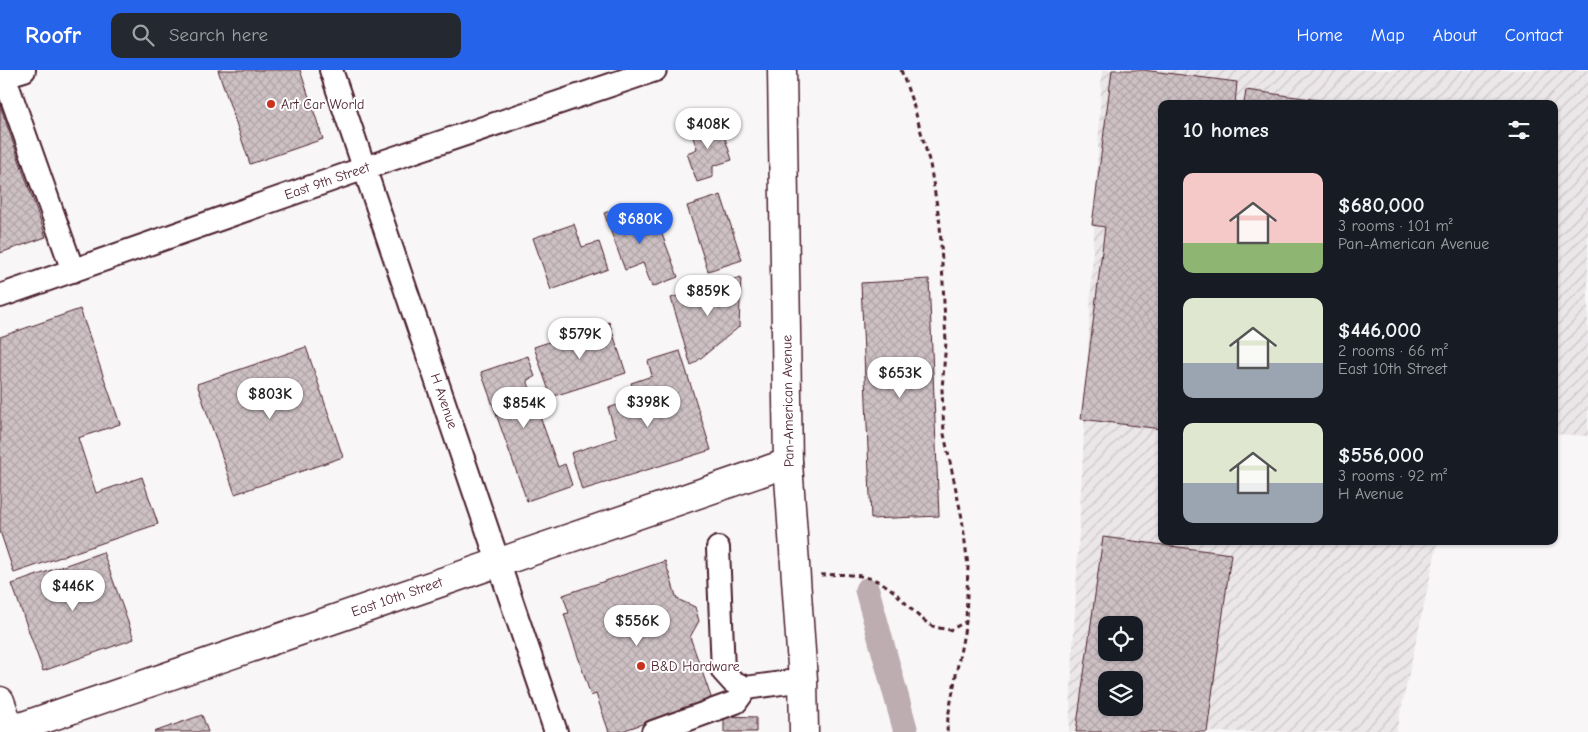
<!DOCTYPE html>
<meta charset="utf-8">
<style>
body{margin:0;font-family:"Comic Neue",sans-serif;background:#242831;color:#f1f3f6;height:100vh;display:flex;flex-direction:column;font-size:19px;white-space:nowrap}
*{box-sizing:border-box;margin:0}
p{font-size:16px;color:#9ea1a6}
.icon{flex:none;width:28px;height:28px;fill:none;stroke:currentColor;stroke-width:2;stroke-linecap:round;stroke-linejoin:round}
.map{position:relative;flex:1;overflow:hidden}
.drawer{position:absolute;left:1158px;top:30px;width:400px;height:445px;display:flex;flex-direction:column;background:#171b24;border-radius:10px;box-shadow:0 1px 4px #0004}
.drawer>*{flex:none}
.controls{position:absolute;left:1098px;top:546px;display:grid;gap:10px}
.controls a{display:grid;place-items:center;width:45px;height:45px;border-radius:10px;background:#171b24;box-shadow:0 1px 4px #0004;font-size:25px}
.price{position:absolute;translate:-50% -42px;padding:0 11px;border-radius:18px;background:#fff;color:#222;font-size:16px;line-height:32px;filter:drop-shadow(0 1px 2px #0008)}
.price::after{content:'';position:absolute;left:50%;top:30px;width:15px;height:11px;margin-left:-8px;background:inherit;clip-path:polygon(0 0,100% 0,50% 100%)}
.price.active{background:#2563eb;color:#fff}
ul{padding:0;list-style:none}
li{display:flex;align-items:center;gap:15px;height:125px;padding:0 25px}
li span{display:grid;place-items:center;flex:none;width:140px;height:100px;border-radius:10px;color:#555}
li>.icon{margin-inline-start:auto}
span .icon{width:60px;height:60px;fill:#fffc;stroke-width:1}
li b{font-size:21px}
h2{display:flex;justify-content:space-between;align-items:center;height:60px;padding:0 25px;font-size:21px}
header{display:flex;align-items:center;gap:30px;box-sizing:border-box;height:70px;padding:0 25px;background:#2563eb;color:#fff}
header strong{font-size:24px}
nav{display:flex;gap:28px;margin-inline-start:auto;font-size:18px}
.search{width:350px;height:45px;background:#242831;display:flex;align-items:center;gap:12px;box-sizing:border-box;padding:0 18px;border-radius:10px;color:#9ea1a6;font-size:19px}
.map>svg:first-child{display:block}
.industrial{fill:url(#industrial-furrows);fill-rule:evenodd}
.lines{fill:none;stroke-linecap:round;stroke-linejoin:round}
.canal{stroke:#bdadb0;stroke-width:25}
.building{fill:url(#building-cross-hatch);stroke:#4a1f2b;fill-rule:evenodd}
.minor-casing{stroke:#4a1f2b;stroke-width:26}
.major-casing{stroke:#4a1f2b;stroke-width:31}
.path{stroke:#4a1f2b;stroke-width:3;stroke-dasharray:5 4;stroke-linecap:butt}
.minor{stroke:#fff;stroke-width:22}
.major{stroke:#fff;stroke-width:28}
.poi-dot{fill:#c8321e;stroke:#fff;stroke-width:2}
.labels{text-anchor:middle;dominant-baseline:central;stroke-width:4;stroke-linejoin:round;paint-order:stroke}
.poi-label{font-size:14px;fill:#4a1f2b;stroke:#fff;text-anchor:start}
.street-label{font-size:14px;fill:#4a1f2b;stroke:#fff}
</style>
<header>
<strong>Roofr</strong>
<div class="search"><svg class="icon" aria-label="search" viewBox="0 0 24 24"><circle cx="10" cy="10" r="6"/><path d="M15 15l6 6"/></svg>Search here</div>
<nav><a>Home</a><a>Map</a><a>About</a><a>Contact</a></nav>
</header>
<div class="map">
<svg width="1588" height="662" viewBox="0 0 1588 662">
<defs>
<pattern id="industrial-furrows" width="10" height="10" patternUnits="userSpaceOnUse" patternTransform="scale(1.25)"><rect width="10" height="10" fill="#ebe6e8"/><path d="M-1 1l2-2M0 10L10 0M9 11l2-2" fill="none" stroke="#cbc5c7"/></pattern>
<pattern id="building-cross-hatch" width="8" height="8" patternUnits="userSpaceOnUse" patternTransform="scale(1.25)"><rect width="8" height="8" fill="#cdc1c4"/><path d="M0 0l8 8M0 8l8-8" fill="none" stroke="#b2a5a9"/></pattern>
</defs>
<rect width="100%" height="100%" fill="#f8f6f7"/>
<filter id="ink" filterUnits="userSpaceOnUse"><feTurbulence type="fractalNoise" baseFrequency=".02" numOctaves="2"/><feDisplacementMap in="SourceGraphic" scale="10" xChannelSelector="R" yChannelSelector="G"/><feConvolveMatrix kernelMatrix="1 2 1 2 8 2 1 2 1" color-interpolation-filters="sRGB"/></filter>
<g filter="url(#ink)">
<!-- industrial -->
<path class="industrial" d="M1102,0H1588V366L1554,364V34H1161V471H1438L1396,662H1069ZM1106,555H1134V582H1106ZM1106,610H1134V638H1106Z"/>
<g class="lines">
<!-- canal -->
<path class="canal" d="M867,520L906,662"/>
</g>
<!-- building -->
<g class="building">
<path d="M218,0H300L323,69L250,94Z"/>
<path d="M1112,0H1143L1237,12L1235,34H1161V359L1081,349L1105,157L1092,155Z"/>
<path d="M1246,20L1340,33L1244,34Z"/>
<path d="M0,35L46,167L0,183Z"/>
<path d="M719,50L732,90L713,96V107L697,112L687,83L697,79L690,59Z"/>
<path d="M721,125L742,190L708,201L687,136Z"/>
<path d="M635,132L647,164L660,159L678,207L652,217L643,193L625,200L604,143Z"/>
<path d="M574,154L582,177L599,172L608,199L551,220L533,168Z"/>
<path d="M741,207L739,257L691,296L671,228Z"/>
<path d="M929,209L939,446L871,449L861,213Z"/>
<path d="M80,239L120,354L78,368L96,423L142,407L158,454L14,503L0,461V267Z"/>
<path d="M609,252L626,303L551,327L534,277Z"/>
<path d="M306,277L343,387L235,424L197,314Z"/>
<path d="M680,281L711,380L582,420L571,383L617,368L608,338L636,329L631,313L652,306L648,291Z"/>
<path d="M528,286L535,307L527,310L558,397L565,394L572,415L527,431L481,302Z"/>
<path d="M1103,467L1231,484L1207,662H1076ZM1106,555H1134V582H1106ZM1106,610H1134V638H1106Z"/>
<path d="M103,482L134,569L43,601L12,514Z"/>
<path d="M665,491L677,529L695,537L699,551L690,567L712,630L619,662H609L596,624L591,626L564,544L569,543L563,525Z"/>
<path d="M202,645L208,662H154Z"/>
<path d="M724,646L756,647V662H724Z"/>
</g>
<g class="lines">
<defs>
<g id="minor">
<path d="M2,0L73,201"/>
<path d="M331,0L556,662"/>
<path d="M4,6L24,0"/>
<path d="M0,226L365,98L655,0"/>
<path d="M718,478L723,601L733,612L746,618L803,610"/>
<path d="M653,662L736,632L746,618"/>
</g>
<g id="major">
<path d="M782,0L788,393L803,610L804,662"/>
<path d="M0,631L11,662"/>
<path d="M6,662L788,393"/>
</g>
</defs>
<!-- minor casing -->
<use href="#minor" class="minor-casing"/>
<!-- major casing -->
<use href="#major" class="major-casing"/>
<!-- path -->
<g class="path">
<path d="M901,0L914,37L930,94L940,154L946,272L942,319L944,364L962,448L968,496L966,552L948,647L947,662"/>
<path d="M821,505C842,504 869,503 888,517C904,528 916,549 935,557C939,558 945,559 950,560L965,552"/>
</g>
<!-- minor -->
<use href="#minor" class="minor"/>
<!-- major -->
<use href="#major" class="major"/>
</g>
</g>
<!-- markers -->
<g class="poi-dot">
<circle cx="271" cy="34" r="5"/>
<circle cx="641" cy="596" r="5"/>
</g>
<g class="labels">
<!-- poi labels -->
<g class="poi-label">
<text x="281" y="34">Art Car World</text>
<text x="651" y="596">B&amp;D Hardware</text>
</g>
<!-- street labels -->
<g class="street-label">
<text transform="translate(327 111) rotate(-19)">East 9th Street</text>
<text transform="translate(444 331) rotate(71)">H Avenue</text>
<text transform="translate(788 331) rotate(-91)">Pan-American Avenue</text>
<text transform="translate(397 527) rotate(-19)">East 10th Street</text>
</g>
</g>
</svg>
<div class="controls">
<a><svg class="icon" aria-label="locate" viewBox="0 0 24 24"><circle cx="12" cy="12" r="6"/><path d="M12 2v4M12 18v4M2 12h4M18 12h4"/></svg></a>
<a><svg class="icon" aria-label="layers" viewBox="0 0 24 24"><path d="M12 4l9 5-9 5-9-5zM3 14l9 5 9-5"/></svg></a>
</div>
<b class="price" style="left:708px;top:80px">$408K</b>
<b class="price active" style="left:640px;top:175px">$680K</b>
<b class="price" style="left:708px;top:247px">$859K</b>
<b class="price" style="left:580px;top:290px">$579K</b>
<b class="price" style="left:900px;top:329px">$653K</b>
<b class="price" style="left:270px;top:350px">$803K</b>
<b class="price" style="left:648px;top:358px">$398K</b>
<b class="price" style="left:524px;top:359px">$854K</b>
<b class="price" style="left:73px;top:542px">$446K</b>
<b class="price" style="left:637px;top:577px">$556K</b>
<section class="drawer">
<h2>10 homes<svg class="icon" aria-label="filters" viewBox="0 0 24 24"><path d="M4 7h16M4 17h16"/><circle cx="9" cy="7" r="2"/><circle cx="15" cy="17" r="2"/></svg></h2>
<ul>
<li><span style="background:linear-gradient(#f6c9c9 70%,#8fb573 0)"><svg class="icon" aria-label="home" viewBox="0 0 24 24"><path d="M3 11l9-7 9 7M6 9v11h12V9"/></svg></span><div><b>$680,000</b><p>3 rooms · 101 m²</p><p>Pan-American Avenue</p></div></li>
<li><span style="background:linear-gradient(#dfe7d0 65%,#9aa5b1 0)"><svg class="icon" aria-label="home" viewBox="0 0 24 24"><path d="M3 11l9-7 9 7M6 9v11h12V9"/></svg></span><div><b>$446,000</b><p>2 rooms · 66 m²</p><p>East 10th Street</p></div></li>
<li><span style="background:linear-gradient(#dfe7d0 60%,#9aa5b1 0)"><svg class="icon" aria-label="home" viewBox="0 0 24 24"><path d="M3 11l9-7 9 7M6 9v11h12V9"/></svg></span><div><b>$556,000</b><p>3 rooms · 92 m²</p><p>H Avenue</p></div></li>
</ul>
</section>
</div>
